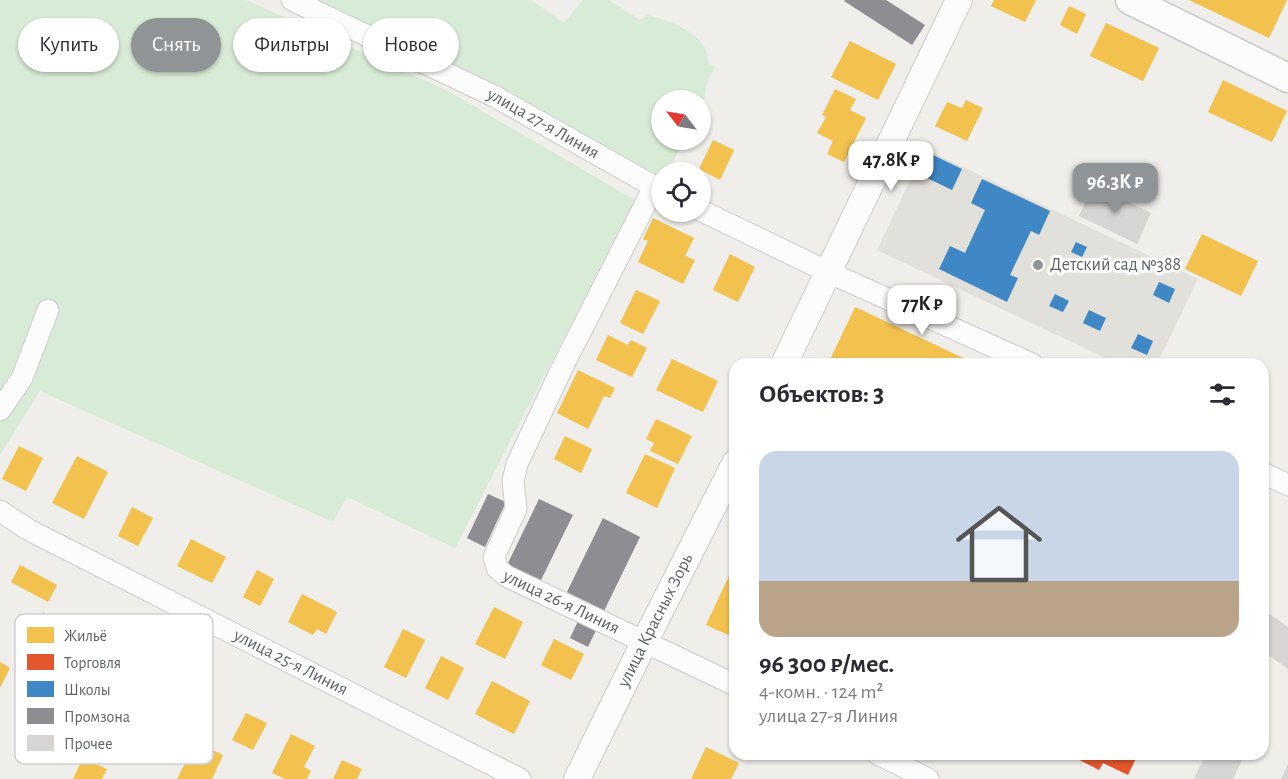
<!DOCTYPE html>
<html lang="ru">
<meta charset="utf-8">
<style>
body{margin:0;font-family:"Alegreya Sans",sans-serif;background:#f2f2f3;color:#2b2b33;height:100vh;display:flex;flex-direction:column;font-size:22px;white-space:nowrap}
*{box-sizing:border-box;margin:0}
p{font-size:20px;color:#7c7c81}
.icon{flex:none;width:33px;height:33px;fill:none;stroke:currentColor;stroke-width:2;stroke-linecap:round;stroke-linejoin:round}
.map{position:relative;flex:1;overflow:hidden}
.sheet{position:absolute;left:729px;top:358px;width:540px;height:402px;display:flex;flex-direction:column;background:#fff;border-radius:18px;box-shadow:0 2px 4px #0004}
.sheet>*{flex:none}
.banner{position:absolute;left:18px;top:18px;width:570px;height:54px;display:flex;gap:12px}
.needle{width:39px;rotate:301deg}
.fabs{position:absolute;left:651px;top:90px;display:grid;gap:12px}
.fabs a{display:grid;place-items:center;width:60px;height:60px;border-radius:50%;background:#fff;box-shadow:0 2px 4px #0004;font-size:30px}
.price{position:absolute;translate:-50% -51px;padding:0 14px;border-radius:12px;background:#fff;color:#222;font-size:20px;line-height:39px;filter:drop-shadow(0 2px 3px #0008)}
.price::after{content:'';position:absolute;left:50%;top:36px;width:18px;height:14px;margin-left:-9px;background:inherit;clip-path:polygon(0 0,100% 0,50% 100%)}
.price.selected{background:#919496;color:#fff}
ul{padding:0;list-style:none}
li{display:grid;align-content:center;gap:12px;height:318px;padding:0 30px}
li span{display:grid;place-items:center;height:186px;border-radius:18px;color:#555}
li>.icon{margin-inline-start:auto}
span .icon{width:108px;height:108px;fill:#fffc;stroke-width:1}
li b{font-size:26px}
h2{display:flex;justify-content:space-between;align-items:center;height:72px;padding:0 30px;font-size:26px}
.chip{padding:0 21px;border-radius:27px;background:#fff;box-shadow:0 2px 4px #0004;font-size:21px;line-height:54px}
.chip.selected{background:#919496;color:#fff}
.map>svg:first-child{display:block}
.education{fill:#e2e0da}
.green{fill:#d8ebd6}
.homes{fill:#f2c14e}
.shops{fill:#e4572e}
.schools{fill:#3f88c5}
.industry{fill:#8d8d92}
.building{fill:#d6d5d3}
.lines{fill:none;stroke-linecap:round;stroke-linejoin:round}
.minor-casing{stroke:#cbcccc;stroke-width:23}
.tertiary-casing{stroke:#cbcccc;stroke-width:28}
.secondary-casing{stroke:#cacacb;stroke-width:31}
.minor{stroke:#fdfcfc;stroke-width:21}
.tertiary{stroke:#fdfcfc;stroke-width:26}
.secondary{stroke:#fdfcfc;stroke-width:28}
.poi-dot{fill:#919496;stroke:#fff;stroke-width:2}
.labels{text-anchor:middle;dominant-baseline:central;stroke-width:6;stroke-linejoin:round;paint-order:stroke}
.street-label{font-size:18px;fill:#5f6368;stroke:#fff}
.poi-label{font-size:18px;fill:#5f6368;stroke:#fff;text-anchor:start}
.key{fill:#fff;stroke:#cfd0d2;stroke-width:1.5}
.key-label{font-size:16px;fill:#5f6368}
</style>
<div class="map">
<svg width="1288" height="779" viewBox="0 0 1288 779">
<rect width="100%" height="100%" fill="#efeeea"/>
<!-- education -->
<path class="education" d="M925,149L1198,279L1157,364H1118L877,250Z"/>
<!-- green -->
<g class="green">
<path d="M0,0H246L448,91L635,200L455,548L347,497L333,522L40,391L0,455Z"/>
<path d="M310,0H531L564,23L583,0H609L640,20L648,15C670,21 710,34 708,63L715,67L706,86L705,96L701,106L700,100H662V140H684L673,162L669,165L665,172H662L661,181Z"/>
</g>
<!-- homes -->
<g class="homes">
<path d="M994,0H1036L1025,22L991,6Z"/>
<path d="M1189,0H1287L1269,38Z"/>
<path d="M1069,6L1086,14L1077,34L1060,25Z"/>
<path d="M1106,23L1159,48L1143,81L1090,56Z"/>
<path d="M850,41L896,64L878,100L831,77Z"/>
<path d="M1223,80L1287,111L1272,142L1208,112Z"/>
<path d="M835,89L856,99L850,110L866,118L844,162L827,154L833,141L817,133L826,117L822,115Z"/>
<path d="M966,100L983,108L967,141L935,126L947,102L962,108Z"/>
<path d="M713,140L734,150L720,180L699,169Z"/>
<path d="M653,218L694,238L685,256L695,260L683,284L638,262L648,241L643,239Z"/>
<path d="M1202,234L1258,261L1241,296L1185,269Z"/>
<path d="M730,254L755,267L738,302L713,290Z"/>
<path d="M636,290L660,301L643,334L620,323Z"/>
<path d="M855,307L976,364H828Z"/>
<path d="M608,335L628,345L631,340L647,348L632,377L596,360Z"/>
<path d="M672,359L718,381L703,412L656,390Z"/>
<path d="M578,370L615,388L610,398L604,396L588,429L557,413Z"/>
<path d="M656,419L692,436L678,464L650,451L654,443L646,439Z"/>
<path d="M565,436L592,449L581,473L554,459Z"/>
<path d="M19,446L43,458L26,491L2,479Z"/>
<path d="M645,454L675,468L657,508L626,493Z"/>
<path d="M77,456L108,472L84,519L52,503Z"/>
<path d="M132,507L153,518L138,546L118,536Z"/>
<path d="M191,539L226,557L212,583L177,566Z"/>
<path d="M735,563V638L706,625Z"/>
<path d="M20,565L57,585L48,602L11,582Z"/>
<path d="M257,570L274,579L260,606L243,597Z"/>
<path d="M302,594L337,612L326,634L317,629L313,635L288,622Z"/>
<path d="M494,607L523,622L505,659L475,644Z"/>
<path d="M43,612L69,626L52,659L26,645Z"/>
<path d="M403,629L425,640L406,678L384,667Z"/>
<path d="M554,639L584,654L571,680L541,665Z"/>
<path d="M441,656L464,668L448,700L425,688Z"/>
<path d="M0,662L10,668L0,688Z"/>
<path d="M492,681L530,701L514,734L475,714Z"/>
<path d="M246,713L267,723L253,750L232,740Z"/>
<path d="M291,734L315,746L304,767L311,771L307,779H285L272,773Z"/>
<path d="M196,742L223,755L212,779H177Z"/>
<path d="M706,747L739,763L731,779H691Z"/>
<path d="M83,758L107,769L102,779H73Z"/>
<path d="M342,760L362,769L357,779H333Z"/>
</g>
<!-- shops -->
<path class="shops" d="M1068,754H1138L1128,775L1103,763L1099,770Z"/>
<!-- schools -->
<g class="schools">
<path d="M933,155L962,169L952,190L923,176Z"/>
<path d="M982,179L1050,211L1039,235L1031,231L1010,275L1018,278L1007,302L939,269L950,246L965,253L985,210L971,203Z"/>
<path d="M1076,242L1087,247L1082,257L1071,252Z"/>
<path d="M1159,282L1175,289L1169,303L1153,295Z"/>
<path d="M1055,294L1069,301L1063,312L1049,306Z"/>
<path d="M1089,310L1106,318L1100,331L1083,323Z"/>
<path d="M1138,334L1153,341L1147,355L1131,348Z"/>
</g>
<!-- industry -->
<g class="industry">
<path d="M845,0H886L925,25L912,45L844,1Z"/>
<path d="M488,494L506,502L485,547L467,538Z"/>
<path d="M539,499L573,515L540,582L507,565Z"/>
<path d="M603,518L640,537L604,611L567,592Z"/>
<path d="M580,617L598,626L588,647L570,638Z"/>
</g>
<!-- building -->
<g class="building">
<path d="M1093,185L1151,213L1137,244L1079,216Z"/>
<path d="M1267,612L1288,627V669L1263,651V617Z"/>
<path d="M1206,754H1245L1233,779H1194Z"/>
<path d="M1288,764V779H1281Z"/>
</g>
<g class="lines">
<defs>
<g id="minor">
<path id="s1" d="M292,0L494,96L662,191"/>
<path id="s2" d="M654,187L562,368L517,464L513,481L516,509L494,557L497,568L506,576L735,685"/>
<path d="M700,210L828,272L1032,364"/>
<path d="M0,410L22,378L48,310"/>
<path d="M1263,473L1288,485"/>
<path id="s3" d="M0,511L29,530L520,779"/>
<path d="M878,754L928,779"/>
</g>
<g id="tertiary">
<path d="M784,364L959,0"/>
<path id="s4" d="M577,779L645,641L735,463"/>
</g>
<path id="secondary" d="M1130,0L1288,78"/>
</defs>
<!-- minor casing -->
<use href="#minor" class="minor-casing"/>
<!-- tertiary casing -->
<use href="#tertiary" class="tertiary-casing"/>
<!-- secondary casing -->
<use href="#secondary" class="secondary-casing"/>
<!-- minor -->
<use href="#minor" class="minor"/>
<!-- tertiary -->
<use href="#tertiary" class="tertiary"/>
<!-- secondary -->
<use href="#secondary" class="secondary"/>
</g>
<!-- markers -->
<circle class="poi-dot" cx="1038" cy="265" r="6"/>
<g class="labels">
<!-- street labels -->
<g class="street-label">
<text stroke="none"><textPath href="#s1" startOffset="280">улица 27-я Линия</textPath></text>
<text stroke="none"><textPath href="#s2" startOffset="492">улица 26-я Линия</textPath></text>
<text stroke="none"><textPath href="#s4" startOffset="177">улица Красных Зорь</textPath></text>
<text stroke="none"><textPath href="#s3" startOffset="328">улица 25-я Линия</textPath></text>
</g>
<!-- poi labels -->
<g class="poi-label">
<text x="1050" y="265">Детский сад №388</text>
</g>
</g>
<!-- legend -->
<rect x="15" y="614" width="198" height="150" rx="9" class="key"/>
<rect x="27" y="627" width="27" height="16" fill="#f2c14e"/>
<rect x="27" y="654" width="27" height="16" fill="#e4572e"/>
<rect x="27" y="681" width="27" height="16" fill="#3f88c5"/>
<rect x="27" y="708" width="27" height="16" fill="#8d8d92"/>
<rect x="27" y="735" width="27" height="16" fill="#d6d5d3"/>
<g class="key-label">
<text x="64" y="641">Жильё</text>
<text x="64" y="668">Торговля</text>
<text x="64" y="695">Школы</text>
<text x="64" y="722">Промзона</text>
<text x="64" y="749">Прочее</text>
</g>
</svg>
<div class="fabs">
<a><svg class="needle" viewBox="-14 -14 28 28"><path d="M0-13l5 13h-10z" fill="#e53935"/><path d="M0 13l5-13h-10z" fill="#7c7c81"/></svg></a>
<a><svg class="icon" aria-label="locate" viewBox="0 0 24 24"><circle cx="12" cy="12" r="6"/><path d="M12 2v4M12 18v4M2 12h4M18 12h4"/></svg></a>
</div>
<b class="price" style="left:891px;top:192px">47.8K ₽</b>
<b class="price selected" style="left:1115px;top:214px">96.3K ₽</b>
<b class="price" style="left:922px;top:336px">77K ₽</b>
<div class="banner">
<a class="chip">Купить</a>
<a class="chip selected">Снять</a>
<a class="chip">Фильтры</a>
<a class="chip">Новое</a>
</div>
<section class="sheet">
<h2>Объектов: 3<svg class="icon" aria-label="filters" viewBox="0 0 24 24"><path d="M4 7h16M4 17h16"/><circle cx="9" cy="7" r="2"/><circle cx="15" cy="17" r="2"/></svg></h2>
<ul>
<li><span style="background:linear-gradient(#c9d6e8 70%,#b9a48a 0)"><svg class="icon" aria-label="home" viewBox="0 0 24 24"><path d="M3 11l9-7 9 7M6 9v11h12V9"/></svg></span><div><b>96 300 ₽/мес.</b><p>4-комн. · 124 m²</p><p>улица 27-я Линия</p></div></li>
</ul>
</section>
</div>
